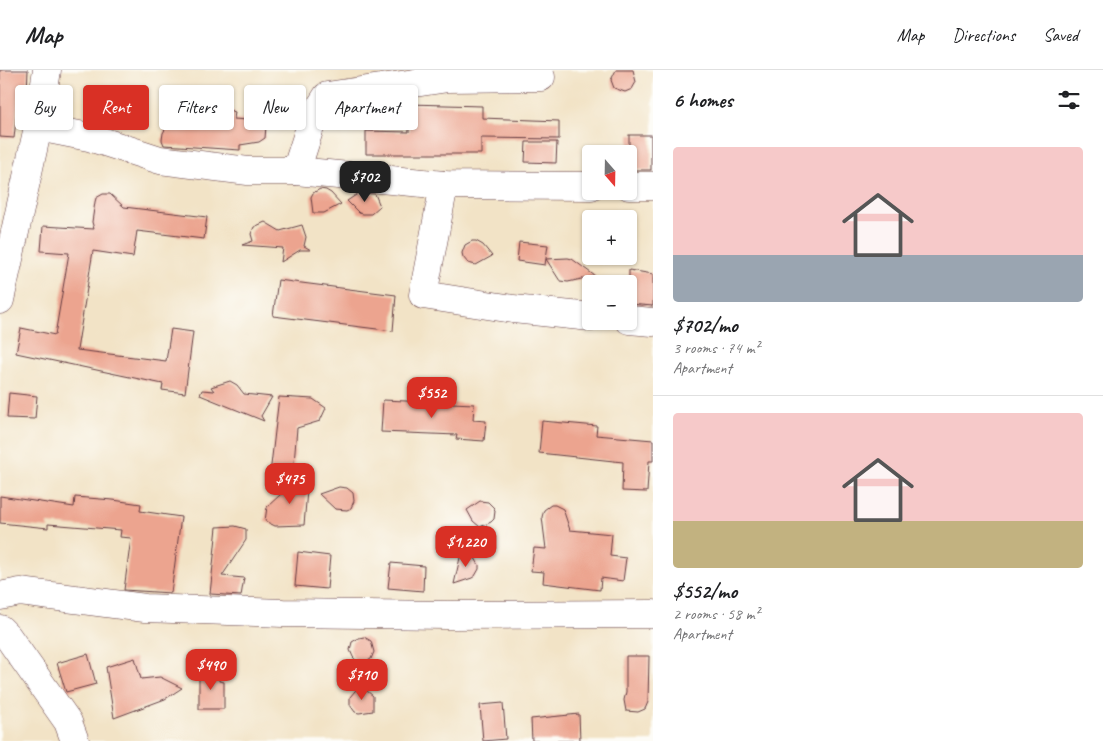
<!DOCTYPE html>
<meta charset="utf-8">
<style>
body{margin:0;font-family:Caveat,sans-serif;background:#f6f6f6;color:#202124;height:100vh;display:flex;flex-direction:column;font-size:19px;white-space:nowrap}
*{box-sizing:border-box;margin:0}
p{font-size:16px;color:#757577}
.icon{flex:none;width:28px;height:28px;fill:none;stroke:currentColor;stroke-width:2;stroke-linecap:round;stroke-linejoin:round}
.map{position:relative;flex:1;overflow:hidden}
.side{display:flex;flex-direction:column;background:#fff;width:450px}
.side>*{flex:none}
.top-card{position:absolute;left:15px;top:15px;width:475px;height:45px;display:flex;gap:10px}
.needle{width:32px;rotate:160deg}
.controls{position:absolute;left:582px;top:75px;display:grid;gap:10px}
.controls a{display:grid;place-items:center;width:55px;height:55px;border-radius:5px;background:#fff;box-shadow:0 1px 4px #0004;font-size:25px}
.price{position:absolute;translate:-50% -42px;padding:0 11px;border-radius:10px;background:#d93025;color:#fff;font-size:16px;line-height:32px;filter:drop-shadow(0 1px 2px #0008)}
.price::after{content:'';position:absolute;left:50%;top:30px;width:15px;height:11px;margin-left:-8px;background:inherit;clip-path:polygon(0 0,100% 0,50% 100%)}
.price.active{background:#222;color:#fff}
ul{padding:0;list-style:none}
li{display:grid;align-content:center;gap:10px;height:265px;padding:0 20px}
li+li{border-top:1px solid #e0e0e0}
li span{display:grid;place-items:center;height:155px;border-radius:5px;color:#555}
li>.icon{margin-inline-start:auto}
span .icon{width:90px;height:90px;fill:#fffc;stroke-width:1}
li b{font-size:21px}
h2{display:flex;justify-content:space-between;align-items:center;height:60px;padding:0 20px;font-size:21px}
.pill{padding:0 18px;border-radius:5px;background:#fff;box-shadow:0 1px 4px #0004;font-size:18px;line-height:45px}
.pill.active{background:#d93025;color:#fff}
header{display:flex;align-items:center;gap:30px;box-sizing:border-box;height:70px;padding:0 25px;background:#fff;border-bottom:1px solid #e0e0e0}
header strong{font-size:24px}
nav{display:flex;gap:28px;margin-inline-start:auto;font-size:18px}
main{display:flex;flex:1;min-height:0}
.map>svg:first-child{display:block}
.building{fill:#eca48f}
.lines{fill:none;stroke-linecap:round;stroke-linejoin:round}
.minor-casing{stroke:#633c42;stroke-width:29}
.minor{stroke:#fff;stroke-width:28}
</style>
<header>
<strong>Map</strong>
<nav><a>Map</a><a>Directions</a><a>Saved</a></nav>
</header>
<main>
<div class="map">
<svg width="653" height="671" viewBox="0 0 653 671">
<rect width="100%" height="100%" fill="#fdfcf7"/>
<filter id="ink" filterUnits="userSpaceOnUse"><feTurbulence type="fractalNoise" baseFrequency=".02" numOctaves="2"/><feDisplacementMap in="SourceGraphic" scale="10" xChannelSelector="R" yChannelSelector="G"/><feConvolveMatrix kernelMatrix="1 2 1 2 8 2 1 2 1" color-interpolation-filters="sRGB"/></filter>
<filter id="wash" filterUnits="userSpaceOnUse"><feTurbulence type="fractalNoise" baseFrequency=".0096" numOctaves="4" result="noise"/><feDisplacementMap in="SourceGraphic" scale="20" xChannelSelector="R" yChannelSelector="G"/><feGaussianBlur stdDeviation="1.12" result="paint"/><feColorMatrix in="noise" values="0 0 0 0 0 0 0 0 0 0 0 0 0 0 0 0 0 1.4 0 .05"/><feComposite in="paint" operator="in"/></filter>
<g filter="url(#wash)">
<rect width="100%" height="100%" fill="#f2e3c6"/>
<g id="blocks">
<!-- building -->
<g class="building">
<path d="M0,0H28L27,22H19L14,68L0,67Z"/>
<path d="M616,0H633L636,12L632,19L625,22L614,18L611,10Z"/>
<path d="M185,25L235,42L234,49L261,51L266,56L265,68L259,72L240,75V80L164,75L162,70L163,63Z"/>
<path d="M409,34L482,36V48L559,51V69L481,68V84H366V61L409,62Z"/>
<rect x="629" y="65" width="22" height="35"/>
<path d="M526,72H557L556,93L525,92Z"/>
<path d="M320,119L326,120L331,123L341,134L324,143H313L311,127L313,123Z"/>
<path d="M359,123L375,124L380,136L371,144H363L359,143L347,131Z"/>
<path d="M103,124H110L124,137L207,147L204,169L137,161L133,187L93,181L77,280L166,291L171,259L193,262L185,323L162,320L163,314L16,283L21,258L55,265L69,183L41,181L43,156L94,159L92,152L95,132L96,128Z"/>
<path d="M265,152L280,161L302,155L306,167L304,176L311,180H300L281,192L283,178L242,175L253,171L251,164L254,157Z"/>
<path d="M472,171H476L483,175L492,186L476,195L468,193L463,187L462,183L465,175Z"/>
<path d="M519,172L548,175L545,195L517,191Z"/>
<path d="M568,188L572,189L595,206L568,212L560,211L546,189Z"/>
<path d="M629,200L653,204V236L629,234Z"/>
<path d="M278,210L396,225L393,261L273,246Z"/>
<path d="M230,311L237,315L244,324L272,327L261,346L264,351L200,325L202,320L214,321L211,317Z"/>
<path d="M9,323L37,326L35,349L7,348Z"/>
<path d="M279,327L313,329L326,338L320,351L297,358L293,405L270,404Z"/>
<path d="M383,330L474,334L473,350L486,351L484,371L456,369L457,365L381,362Z"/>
<path d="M542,351L597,356L596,365L653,370V391H649L647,422L622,421L623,392L539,383Z"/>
<path d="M309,398L304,455L275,456L265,451L267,437Z"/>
<path d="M339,417L347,418L353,423L354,431L351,438L347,440L335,439L319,424Z"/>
<path d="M0,426L74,437L75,427L113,430L141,434L140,441L181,447L171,523L124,520L131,468L120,467L121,460L48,454V458L0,453Z"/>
<path d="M480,431L488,432L494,438L495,441L494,449L491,452L480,457L473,451L467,440Z"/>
<path d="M551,435H555L563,439L570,460L612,464L610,486L626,488L623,511L601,508L600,520L543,513L544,502L531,501L534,478L546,479L542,447L544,440Z"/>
<path d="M235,456L246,459V470L222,506L244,508L241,526L210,524L217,457Z"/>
<path d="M462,479L475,488L479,495V499L475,506L472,508L454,514Z"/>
<path d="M298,482L330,486L327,519L295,516Z"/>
<path d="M391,493L424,496L423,521L388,518Z"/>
<path d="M364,567L371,571L374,582L371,589L360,595L353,587L350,580L352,572L359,568Z"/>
<path d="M88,584L96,614L66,622L57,593Z"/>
<path d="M626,586H649L648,632L645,639L638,642L626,641L624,630L626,622Z"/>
<path d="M135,588L141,609L160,607L182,618L165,629L114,648L106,597Z"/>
<path d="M199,601H219V611L224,612V639H199Z"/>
<path d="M360,615L373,626V641L359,643L355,642L350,635V627Z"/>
<path d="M503,633L506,669L483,671L480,635Z"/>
<path d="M579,644L580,671H532L531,649Z"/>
</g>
</g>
</g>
<g filter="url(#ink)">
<use href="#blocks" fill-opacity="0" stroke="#633c42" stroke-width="1"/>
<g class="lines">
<defs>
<g id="minor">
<path d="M38,57L89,67L160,90L248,101H296L444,115L591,116"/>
<path d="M296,101L313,48L327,26L448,8L541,7"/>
<path d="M444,115L423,225L513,239L591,247"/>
<path d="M629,116H653"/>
<path d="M0,230L38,57L47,0"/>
<path d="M629,250L653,252"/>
<path d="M0,526L20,522L145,538L283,543L447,545L653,544"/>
<path d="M0,559L8,567L68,652L75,671"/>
</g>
</defs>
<!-- minor casing -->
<use href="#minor" class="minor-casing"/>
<!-- minor -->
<use href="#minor" class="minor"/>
</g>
</g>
</svg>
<div class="controls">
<a><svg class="needle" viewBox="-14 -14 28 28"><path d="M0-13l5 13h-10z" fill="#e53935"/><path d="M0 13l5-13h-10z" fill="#757577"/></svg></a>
<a>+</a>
<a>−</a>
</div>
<b class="price active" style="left:365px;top:133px">$702</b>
<b class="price" style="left:432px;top:349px">$552</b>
<b class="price" style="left:290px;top:435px">$475</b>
<b class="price" style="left:466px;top:498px">$1,220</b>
<b class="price" style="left:211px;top:621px">$490</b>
<b class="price" style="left:362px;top:631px">$710</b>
<div class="top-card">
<a class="pill">Buy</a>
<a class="pill active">Rent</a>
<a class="pill">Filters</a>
<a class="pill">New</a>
<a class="pill">Apartment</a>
</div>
</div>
<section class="side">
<h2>6 homes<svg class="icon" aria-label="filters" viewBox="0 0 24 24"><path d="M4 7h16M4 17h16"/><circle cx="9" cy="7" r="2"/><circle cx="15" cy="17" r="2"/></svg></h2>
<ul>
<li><span style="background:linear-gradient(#f6c9c9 70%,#9aa5b1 0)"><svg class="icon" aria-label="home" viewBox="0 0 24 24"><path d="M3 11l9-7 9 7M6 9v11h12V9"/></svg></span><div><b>$702/mo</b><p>3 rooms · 74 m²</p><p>Apartment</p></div></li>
<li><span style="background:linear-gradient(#f6c9c9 70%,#c2b280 0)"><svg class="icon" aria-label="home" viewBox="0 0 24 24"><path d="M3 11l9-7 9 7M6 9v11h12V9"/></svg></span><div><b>$552/mo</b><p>2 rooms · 58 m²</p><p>Apartment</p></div></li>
</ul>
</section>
</main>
